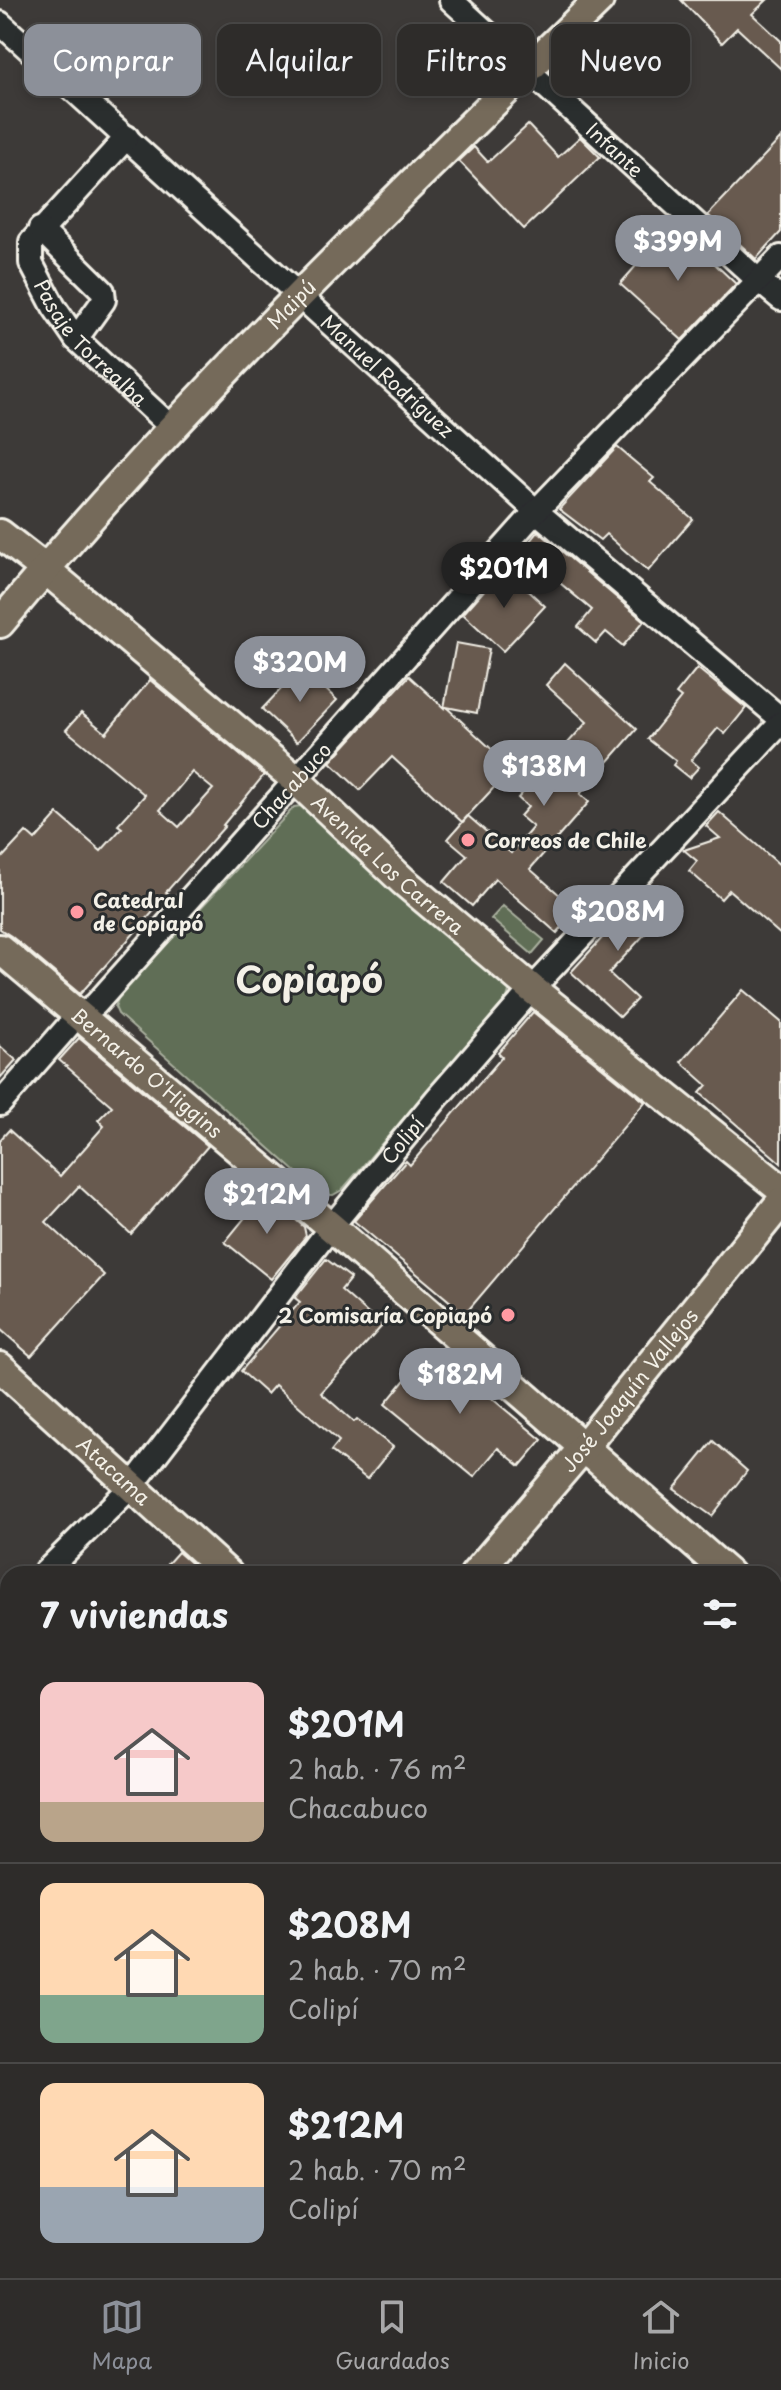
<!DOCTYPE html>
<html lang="es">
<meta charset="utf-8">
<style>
body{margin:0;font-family:"Playpen Sans",sans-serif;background:#363432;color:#f1f3f6;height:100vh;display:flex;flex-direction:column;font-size:30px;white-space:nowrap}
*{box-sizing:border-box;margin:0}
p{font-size:26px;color:#a7a7a8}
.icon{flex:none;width:44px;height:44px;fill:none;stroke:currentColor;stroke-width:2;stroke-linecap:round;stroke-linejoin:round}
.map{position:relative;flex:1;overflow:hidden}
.side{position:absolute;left:0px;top:1566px;width:782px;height:712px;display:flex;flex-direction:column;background:#2e2c2a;border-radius:24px 24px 0 0;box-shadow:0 4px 12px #0003,0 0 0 2px #494847}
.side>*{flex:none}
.top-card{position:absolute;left:24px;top:24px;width:734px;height:72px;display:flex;gap:16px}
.price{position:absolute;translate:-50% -68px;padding:0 18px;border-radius:28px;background:#8c9099;color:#fff;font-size:26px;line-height:52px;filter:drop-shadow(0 2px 4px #0008)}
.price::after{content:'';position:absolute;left:50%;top:48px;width:24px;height:18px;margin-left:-12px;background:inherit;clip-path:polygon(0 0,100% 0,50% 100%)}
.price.selected{background:#222;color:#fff}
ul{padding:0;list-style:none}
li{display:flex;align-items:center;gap:24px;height:200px;padding:0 40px}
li+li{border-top:2px solid #494847}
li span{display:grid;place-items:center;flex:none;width:224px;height:160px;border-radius:16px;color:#555}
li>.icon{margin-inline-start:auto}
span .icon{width:96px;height:96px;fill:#fffc;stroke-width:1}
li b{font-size:34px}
h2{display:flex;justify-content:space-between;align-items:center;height:96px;padding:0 40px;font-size:34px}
.chip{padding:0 28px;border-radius:16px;background:#2e2c2a;box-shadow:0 4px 12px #0003,0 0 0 2px #494847;font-size:28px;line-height:72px}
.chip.selected{background:#8c9099;color:#fff}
.dock{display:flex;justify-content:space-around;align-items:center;height:112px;border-top:2px solid #494847;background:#2e2c2a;font-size:22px;color:#a7a7a8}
.dock a{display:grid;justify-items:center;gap:4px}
.dock .selected{color:#8c9099}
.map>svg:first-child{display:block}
.green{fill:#606e56;stroke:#aab09f;stroke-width:2}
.building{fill:#685a4f;stroke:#f4f1e8;stroke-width:2;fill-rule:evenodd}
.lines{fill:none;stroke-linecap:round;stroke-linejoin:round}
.minor-casing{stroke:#f4f1e8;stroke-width:28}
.major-casing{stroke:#f4f1e8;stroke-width:34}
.minor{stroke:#2a2d2e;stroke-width:22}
.major{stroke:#746a5a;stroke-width:28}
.poi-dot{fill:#ff9aa2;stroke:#2a2d2e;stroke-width:3}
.labels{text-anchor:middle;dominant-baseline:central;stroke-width:6;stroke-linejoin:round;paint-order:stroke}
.street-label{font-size:20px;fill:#f4f1e8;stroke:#2a2d2e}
.poi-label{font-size:20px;font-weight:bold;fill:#f4f1e8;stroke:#2a2d2e;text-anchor:start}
.town-label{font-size:36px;font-weight:bold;fill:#f4f1e8;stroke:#2a2d2e}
</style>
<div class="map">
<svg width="781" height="2278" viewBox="0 0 781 2278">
<rect width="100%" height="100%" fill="#3d3a38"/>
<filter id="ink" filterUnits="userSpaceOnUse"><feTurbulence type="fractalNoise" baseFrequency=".0125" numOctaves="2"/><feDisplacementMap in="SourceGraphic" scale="16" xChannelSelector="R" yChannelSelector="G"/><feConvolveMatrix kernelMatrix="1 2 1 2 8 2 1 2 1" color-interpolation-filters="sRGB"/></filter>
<g filter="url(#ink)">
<!-- green -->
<g class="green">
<path d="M301,806L511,984L507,998L342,1190L333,1195H322L118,1014L115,1007L119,996L285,817L294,807Z"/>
<path d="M503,906L544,940L532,954L491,919Z"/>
</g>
<!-- building -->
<g class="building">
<path d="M681,0H767L752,14L781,41V69L737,28L722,43Z"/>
<path d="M528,125L558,157L580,137L600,157L524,229L459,161L474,147L488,162Z"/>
<path d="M781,138V232L756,259L708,215Z"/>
<path d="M673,224L736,284L682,340L620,284Z"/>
<path d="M617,447L654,478L650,482L693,519L648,571L606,534L600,540L559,509Z"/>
<path d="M538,531L644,621L623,646L606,632L596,643L578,627L592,610L522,551Z"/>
<path d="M504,568L545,606L503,651L463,614Z"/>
<path d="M456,643L489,649L477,713L446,707L512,768L462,822L392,757L360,790L330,762L409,676L444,708Z"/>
<path d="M565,663L637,729L580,794L589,802L530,869L577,910L557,933L495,879L472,906L444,882L467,855L448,839L468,816L511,853L533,827L520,816L528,807L518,798L587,722L546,685Z"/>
<path d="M302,667L337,700L297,742L262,709Z"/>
<path d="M697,668L746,708L725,734L718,728L691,760L699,767L689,778L673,765L676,761L648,739L681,698L676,694Z"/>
<path d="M150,680L264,775L223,825L225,826L166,892L169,894L80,994L11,936L0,929V860L26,832L35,840L58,814L101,851L122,828L118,825L145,795L66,730L81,713L106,733ZM192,772L213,789L179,827L160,810Z"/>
<path d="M719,812L781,866V935L729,890L721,899L689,871L697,861L684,850L720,838L706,826Z"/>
<path d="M645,891L667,910L609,973L637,999L620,1017L571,972Z"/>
<path d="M743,990L781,1022V1163L700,1093L707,1085L681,1062Z"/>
<path d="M533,1012L645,1102L465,1314L354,1221L406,1161L410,1165L502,1057L498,1053Z"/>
<path d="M79,1038L208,1146L131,1234L79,1186L46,1222L104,1275L31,1356L0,1329V1140L9,1130L60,1176L104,1126L98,1120L112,1106L59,1060Z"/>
<path d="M0,1046L16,1060L0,1078Z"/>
<path d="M265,1193L304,1227L306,1236L271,1279L225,1242Z"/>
<path d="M326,1259L351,1278L341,1290L382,1326L321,1393L354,1422L357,1419L393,1447L367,1479L331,1451L339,1441L275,1385L267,1394L241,1371L300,1302L295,1298Z"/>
<path d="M431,1348L542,1440L520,1466L498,1448L474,1477L385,1404Z"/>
<path d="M713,1441L747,1471L712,1516L674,1489Z"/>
<path d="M178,1552L203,1574H158Z"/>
</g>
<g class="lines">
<defs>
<g id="minor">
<path id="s1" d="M451,0L758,280L781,299"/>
<path id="s2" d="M0,23L536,511L781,719"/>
<path id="s3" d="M127,137L31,242V263L54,307L76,339L173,429"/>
<path d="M40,229L103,291L104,300L76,339"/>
<path id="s4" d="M0,1104L70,1024L96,1004L536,511L781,257"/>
<path id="s5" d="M43,1574L132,1486L331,1227L437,1098L532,989L781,723"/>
<path d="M0,1618L8,1610"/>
<path d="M774,1725L781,1716"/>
<path d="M0,1827L8,1835"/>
<path d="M0,2133L8,2124"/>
<path d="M774,2259L781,2250"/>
<path d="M471,2270L480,2278"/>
<path d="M312,2278L318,2270"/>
<path d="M759,2278L765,2270"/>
</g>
<g id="major">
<path id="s6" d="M0,534L45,569L295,779L403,881L532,989L781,1189"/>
<path id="s7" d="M0,623C184,401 393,201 599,0"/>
<path id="s8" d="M0,949L331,1227L729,1574"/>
<path id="s9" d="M0,1367L228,1574"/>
<path id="s10" d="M475,1574L583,1448L781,1202"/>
<path d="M774,1613L781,1619"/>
<path d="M774,2082L781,2088"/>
<path d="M0,2097L8,2099"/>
</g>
</defs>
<!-- minor casing -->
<use href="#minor" class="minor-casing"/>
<!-- major casing -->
<use href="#major" class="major-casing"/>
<!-- minor -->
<use href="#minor" class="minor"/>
<!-- major -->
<use href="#major" class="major"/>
</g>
</g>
<!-- markers -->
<g class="poi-dot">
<circle cx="468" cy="840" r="8"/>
<circle cx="77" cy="912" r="8"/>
<circle cx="508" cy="1315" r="8"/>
</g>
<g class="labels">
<!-- street labels -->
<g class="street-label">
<text stroke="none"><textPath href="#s1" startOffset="222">Infante</textPath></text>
<text stroke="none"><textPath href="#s7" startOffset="432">Maipú</textPath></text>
<text stroke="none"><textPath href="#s3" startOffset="264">Pasaje Torrealba</textPath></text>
<text stroke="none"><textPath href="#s2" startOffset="524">Manuel Rodríguez</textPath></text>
<text stroke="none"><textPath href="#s4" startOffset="432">Chacabuco</textPath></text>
<text stroke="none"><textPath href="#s6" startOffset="510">Avenida Los Carrera</textPath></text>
<text stroke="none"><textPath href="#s8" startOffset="192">Bernardo O'Higgins</textPath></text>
<text stroke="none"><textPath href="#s5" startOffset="564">Colipí</textPath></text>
<text stroke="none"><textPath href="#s10" startOffset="240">José Joaquín Vallejos</textPath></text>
<text stroke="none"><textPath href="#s9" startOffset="154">Atacama</textPath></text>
</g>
<!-- poi labels -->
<g class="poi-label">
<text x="484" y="840">Correos de Chile</text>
<text x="93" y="900">Catedral<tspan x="93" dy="23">de Copiapó</tspan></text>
<text x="492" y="1315" text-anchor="end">2 Comisaría Copiapó</text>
</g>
<!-- town labels -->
<g class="town-label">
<text x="309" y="978">Copiapó</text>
</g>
</g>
</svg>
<b class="price" style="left:678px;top:283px">$399M</b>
<b class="price selected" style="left:504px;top:610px">$201M</b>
<b class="price" style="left:300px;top:704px">$320M</b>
<b class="price" style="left:544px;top:808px">$138M</b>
<b class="price" style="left:618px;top:953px">$208M</b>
<b class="price" style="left:267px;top:1236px">$212M</b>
<b class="price" style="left:460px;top:1416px">$182M</b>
<div class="top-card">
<a class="chip selected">Comprar</a>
<a class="chip">Alquilar</a>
<a class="chip">Filtros</a>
<a class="chip">Nuevo</a>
</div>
<section class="side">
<h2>7 viviendas<svg class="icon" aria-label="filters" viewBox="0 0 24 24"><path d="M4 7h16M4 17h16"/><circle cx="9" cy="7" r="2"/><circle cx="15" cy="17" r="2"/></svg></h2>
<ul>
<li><span style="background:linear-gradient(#f6c9c9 75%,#b9a48a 0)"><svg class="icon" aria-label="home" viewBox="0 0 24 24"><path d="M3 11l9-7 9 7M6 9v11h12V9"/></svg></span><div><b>$201M</b><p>2 hab. · 76 m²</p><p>Chacabuco</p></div></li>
<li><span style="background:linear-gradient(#ffd9b3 70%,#7fa58c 0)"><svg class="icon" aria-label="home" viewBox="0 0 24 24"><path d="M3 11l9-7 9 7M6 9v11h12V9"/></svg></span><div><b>$208M</b><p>2 hab. · 70 m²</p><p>Colipí</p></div></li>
<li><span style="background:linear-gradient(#ffd9b3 65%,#9aa5b1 0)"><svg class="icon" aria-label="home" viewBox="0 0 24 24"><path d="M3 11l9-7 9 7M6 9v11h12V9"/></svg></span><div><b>$212M</b><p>2 hab. · 70 m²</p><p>Colipí</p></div></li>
</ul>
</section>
</div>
<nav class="dock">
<a class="selected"><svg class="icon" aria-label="map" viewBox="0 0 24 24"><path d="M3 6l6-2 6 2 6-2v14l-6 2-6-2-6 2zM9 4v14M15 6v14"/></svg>Mapa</a>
<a><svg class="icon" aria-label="saved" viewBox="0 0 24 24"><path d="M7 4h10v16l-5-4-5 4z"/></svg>Guardados</a>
<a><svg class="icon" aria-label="home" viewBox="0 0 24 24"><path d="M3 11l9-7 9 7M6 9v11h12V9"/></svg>Inicio</a>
</nav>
